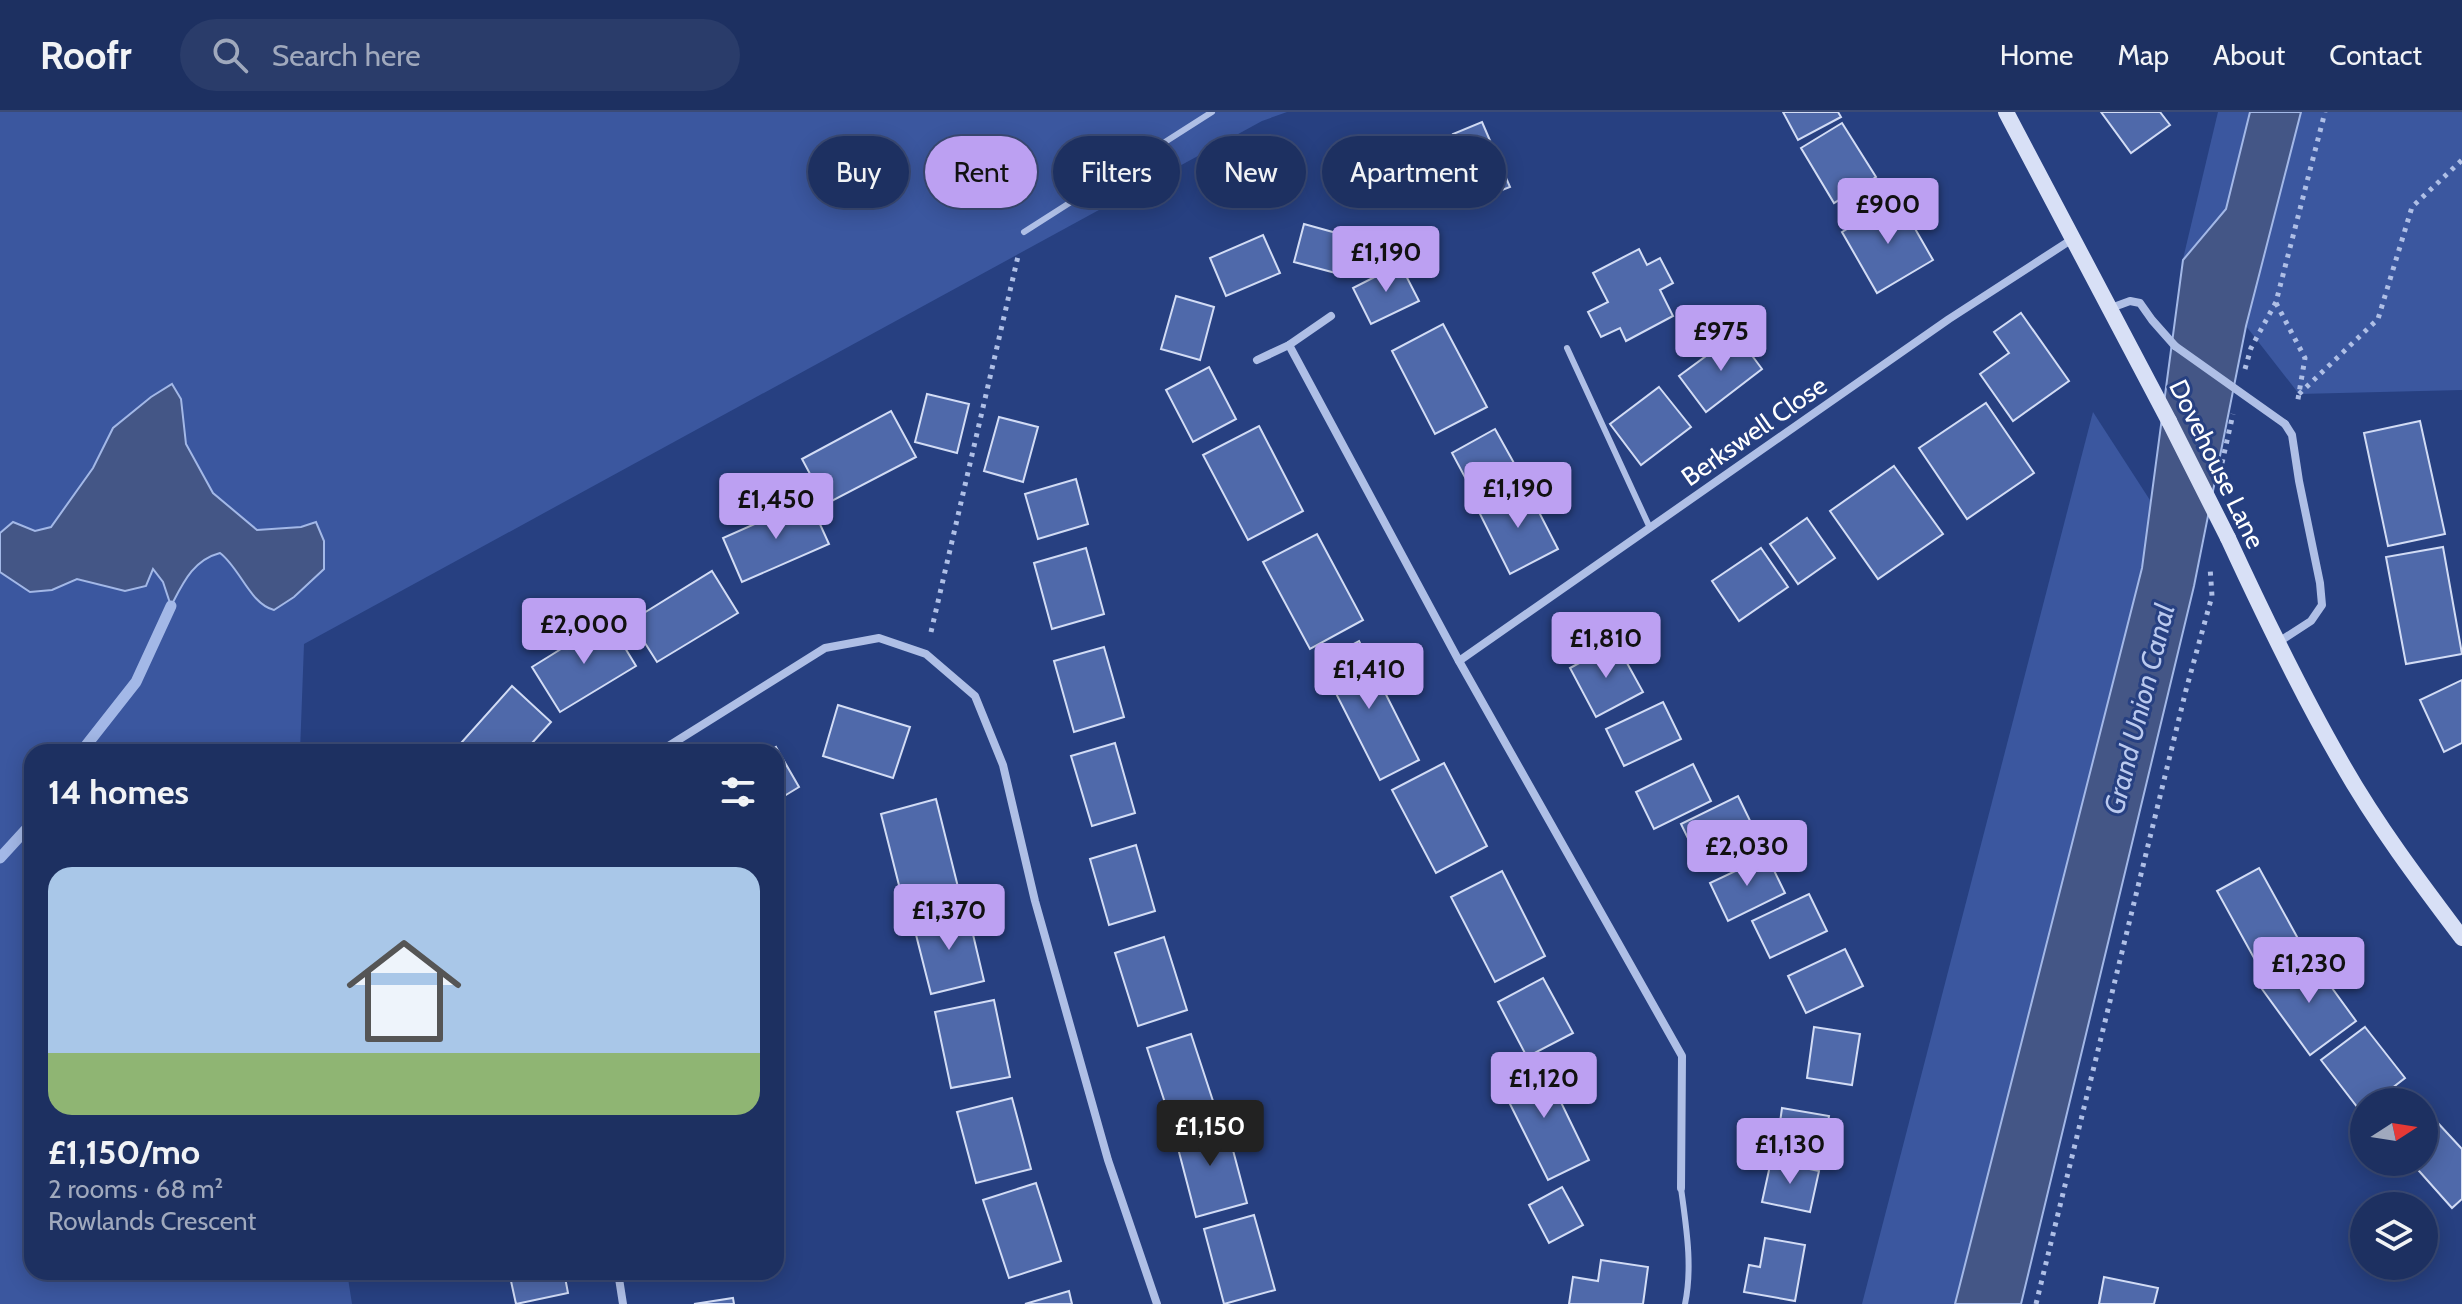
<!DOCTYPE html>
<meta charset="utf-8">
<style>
body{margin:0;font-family:Cabin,sans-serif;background:#2a3c6a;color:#f1f3f6;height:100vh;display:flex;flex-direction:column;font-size:30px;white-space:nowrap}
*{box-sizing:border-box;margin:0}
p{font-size:26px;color:#a0a9bd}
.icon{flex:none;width:44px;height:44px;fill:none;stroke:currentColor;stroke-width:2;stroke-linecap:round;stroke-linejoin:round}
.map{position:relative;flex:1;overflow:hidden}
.side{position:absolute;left:24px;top:632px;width:760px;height:536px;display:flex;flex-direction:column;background:#1d3061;border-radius:24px;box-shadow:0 4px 20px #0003,0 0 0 2px #3b4b76}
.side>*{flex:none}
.hud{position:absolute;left:808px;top:24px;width:760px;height:72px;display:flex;gap:16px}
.needle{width:52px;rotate:78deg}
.buttons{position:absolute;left:2350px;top:976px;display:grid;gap:16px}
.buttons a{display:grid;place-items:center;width:88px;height:88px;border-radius:50%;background:#1d3061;box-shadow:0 4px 20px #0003,0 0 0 2px #3b4b76;font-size:40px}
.price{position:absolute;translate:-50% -68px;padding:0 18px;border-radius:8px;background:#bca0f2;color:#111;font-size:26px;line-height:52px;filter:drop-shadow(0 2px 4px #0008)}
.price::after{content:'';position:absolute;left:50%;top:48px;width:24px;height:18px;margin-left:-12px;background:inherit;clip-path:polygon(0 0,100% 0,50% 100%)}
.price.on{background:#222;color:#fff}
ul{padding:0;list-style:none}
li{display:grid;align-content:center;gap:16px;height:424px;padding:0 24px}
li span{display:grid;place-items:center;height:248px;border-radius:24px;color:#555}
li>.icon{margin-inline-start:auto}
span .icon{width:144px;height:144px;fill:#fffc;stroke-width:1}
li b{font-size:34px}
h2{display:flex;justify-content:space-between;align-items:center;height:96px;padding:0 24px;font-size:34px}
.pill{padding:0 28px;border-radius:36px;background:#1d3061;box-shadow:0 4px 20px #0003,0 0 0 2px #3b4b76;font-size:28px;line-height:72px}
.pill.on{background:#bca0f2;color:#111}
header{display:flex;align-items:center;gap:48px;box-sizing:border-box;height:112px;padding:0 40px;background:#1d3061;border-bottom:2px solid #3b4b76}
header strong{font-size:38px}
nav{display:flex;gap:44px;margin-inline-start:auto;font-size:28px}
.search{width:560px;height:72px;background:#2a3c6a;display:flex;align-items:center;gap:20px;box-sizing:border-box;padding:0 28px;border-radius:44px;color:#a0a9bd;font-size:30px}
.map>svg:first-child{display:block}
.green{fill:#3b579f}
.water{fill:#445686;stroke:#a3b8e7;stroke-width:2}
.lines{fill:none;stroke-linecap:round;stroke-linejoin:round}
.stream{stroke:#a3b8e7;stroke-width:11}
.building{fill:#4f69aa;stroke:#d2dcf5;stroke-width:2}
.path{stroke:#afbfe6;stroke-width:5;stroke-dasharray:4 6;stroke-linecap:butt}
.lane{stroke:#afbfe6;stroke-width:6}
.street{stroke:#afbfe6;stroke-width:8}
.secondary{stroke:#d8e0f6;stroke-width:16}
.street-bridge{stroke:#afbfe6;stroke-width:8}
.secondary-bridge{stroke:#d8e0f6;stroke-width:16}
.labels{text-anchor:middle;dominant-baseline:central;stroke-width:6;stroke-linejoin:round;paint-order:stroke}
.street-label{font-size:26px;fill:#fff;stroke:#274081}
.water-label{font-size:28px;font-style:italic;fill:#bac9ee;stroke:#274081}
</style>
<header>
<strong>Roofr</strong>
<div class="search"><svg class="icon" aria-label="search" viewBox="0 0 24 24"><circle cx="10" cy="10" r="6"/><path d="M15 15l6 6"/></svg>Search here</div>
<nav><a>Home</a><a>Map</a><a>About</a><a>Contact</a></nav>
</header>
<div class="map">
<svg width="2462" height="1192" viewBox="0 0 2462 1192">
<rect width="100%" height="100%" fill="#274081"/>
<!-- green -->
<g class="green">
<path d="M0,0H1287L1262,9L304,532L300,640H32V1160H347L352,1192H0Z"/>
<path d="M2218,0H2250L2226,97L2183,147Z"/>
<path d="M2301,0H2462V278L2299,282L2246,214Z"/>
<path d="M2093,300L2157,399L1955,1192H1862Z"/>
</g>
<!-- water -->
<g class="water">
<path d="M2250,0H2301L2246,214L2194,474L2021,1192H1955L2142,456L2183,148L2226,97Z"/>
<path d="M172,272L181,287L186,332L213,381L257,418L301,415L316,410L324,429V457L294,485L274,498C250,492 240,456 220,441C193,448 183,471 171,494L163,470L153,457L146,474L125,479L77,467L52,478L30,480L0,460V421L13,410L35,419L51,415L93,356L113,316L151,285Z"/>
</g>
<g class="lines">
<!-- stream -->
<g class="stream">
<path d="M81,640L136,570L171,494"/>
<path d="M0,746L32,711"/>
</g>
</g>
<!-- building -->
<g class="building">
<path d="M1783,0H1838L1841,5L1798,28Z"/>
<path d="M2101,0H2160L2170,13L2131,41Z"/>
<path d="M1482,10L1510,75L1479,87L1453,22Z"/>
<path d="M1842,11L1876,65L1834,91L1801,36Z"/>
<path d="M1898,87L1933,148L1877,181L1842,120Z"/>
<path d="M1304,112L1358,127L1347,164L1294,150Z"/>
<path d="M1263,123L1280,161L1226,184L1210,146Z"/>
<path d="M1639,137L1647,153L1660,146L1673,171L1660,178L1673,204L1626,229L1620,216L1601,225L1588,200L1608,190L1593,161Z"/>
<path d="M1400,152L1419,189L1371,212L1353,176Z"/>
<path d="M1176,184L1214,195L1200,248L1161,237Z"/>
<path d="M2021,201L2069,269L2013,309L1980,262L2009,241L1994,220Z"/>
<path d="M1443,212L1487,295L1435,322L1392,239Z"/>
<path d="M1736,222L1762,257L1706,300L1679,264Z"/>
<path d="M1209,255L1236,307L1193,330L1166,278Z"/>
<path d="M1659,275L1691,315L1641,353L1610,312Z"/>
<path d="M927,282L969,292L957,341L915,330Z"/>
<path d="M1986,291L2034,361L1967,407L1919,336Z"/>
<path d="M891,299L916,345L826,392L802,347Z"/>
<path d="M999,305L1038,315L1023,370L984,359Z"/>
<path d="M2420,309L2445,422L2388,434L2364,321Z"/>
<path d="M1259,314L1303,399L1248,428L1203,343Z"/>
<path d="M1495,317L1519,360L1475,384L1452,341Z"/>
<path d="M1894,354L1943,422L1878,467L1830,399Z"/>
<path d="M1076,367L1088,412L1038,427L1025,382Z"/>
<path d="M1525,373L1558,437L1510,462L1478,398Z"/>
<path d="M809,388L829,432L742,470L723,426Z"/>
<path d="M1807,406L1835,446L1798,472L1770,432Z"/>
<path d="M1317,422L1363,508L1310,537L1263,450Z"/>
<path d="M2443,435L2462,542L2406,552L2386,445Z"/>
<path d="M1086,436L1104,502L1052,517L1034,451Z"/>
<path d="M1761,436L1788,475L1739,509L1712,469Z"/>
<path d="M712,459L738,501L657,550L631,509Z"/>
<path d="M608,508L636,554L560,600L532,555Z"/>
<path d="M1359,529L1419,648L1380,668L1320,550Z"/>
<path d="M1616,531L1643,580L1596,605L1570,556Z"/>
<path d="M1104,535L1124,605L1074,620L1054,549Z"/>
<path d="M2462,568V631L2444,640L2420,588Z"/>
<path d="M512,574L551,610L524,640H453Z"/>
<path d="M1663,590L1681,627L1624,654L1606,617Z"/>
<path d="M838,593L910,615L893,666L823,644Z"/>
<path d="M1115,631L1135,701L1092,714L1071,644Z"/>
<path d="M776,635L799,675L776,689V640H768Z"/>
<path d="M1444,651L1487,734L1436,761L1392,678Z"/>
<path d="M1693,652L1711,689L1654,717L1636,680Z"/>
<path d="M1738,684L1756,721L1699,749L1681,712Z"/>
<path d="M936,687L958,775L903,789L881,702Z"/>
<path d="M1136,733L1155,799L1109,813L1090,747Z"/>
<path d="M1767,744L1785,781L1728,809L1710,771Z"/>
<path d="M2259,756L2301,832L2259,855L2217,779Z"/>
<path d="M1502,759L1545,844L1495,870L1451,785Z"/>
<path d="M1809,782L1827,819L1770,846L1752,809Z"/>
<path d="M967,797L984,869L931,882L913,811Z"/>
<path d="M1164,825L1187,898L1138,914L1115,841Z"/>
<path d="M1845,837L1863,874L1806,901L1788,864Z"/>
<path d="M2308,843L2356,909L2310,943L2262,877Z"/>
<path d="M1543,866L1573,921L1527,945L1498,890Z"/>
<path d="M994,888L1010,965L951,976L935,900Z"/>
<path d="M1814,915L1860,922L1852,973L1807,966Z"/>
<path d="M2365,915L2405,966L2374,990H2364V997L2361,1000L2321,948Z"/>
<path d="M1191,922L1214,992L1170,1006L1147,936Z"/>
<path d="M1540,947L1589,1048L1548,1068L1498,968Z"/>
<path d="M2411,982L2419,990H2402Z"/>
<path d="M1012,986L1031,1057L976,1071L957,1000Z"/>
<path d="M1782,996L1829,1004L1822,1047L1776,1039Z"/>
<path d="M2424,996L2462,1037V1087L2452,1096L2411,1050H2424Z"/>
<path d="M1225,1008L1247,1091L1196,1105L1174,1021Z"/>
<path d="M1771,1049L1819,1059L1810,1100L1762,1090Z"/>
<path d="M1036,1071L1061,1149L1009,1166L983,1088Z"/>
<path d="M1562,1075L1583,1113L1549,1131L1529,1093Z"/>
<path d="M1254,1103L1275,1178L1224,1192L1204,1117Z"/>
<path d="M1765,1126L1805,1133L1795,1189L1744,1180L1749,1153L1760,1155Z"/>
<path d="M1601,1148L1648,1155L1643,1192H1569L1573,1165L1598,1169Z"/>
<path d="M509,1160H564L568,1181L516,1192Z"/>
<path d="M2104,1165L2158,1176L2154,1192H2099Z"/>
<path d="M1069,1179L1072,1192H1025Z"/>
<path d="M733,1186L734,1192H694Z"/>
</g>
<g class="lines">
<!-- path -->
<g class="path">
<path d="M2276,191L2305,246L2297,293"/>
<path d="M2245,257L2251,236L2276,190L2325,0"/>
<path d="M2299,282L2378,207L2412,95L2462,48"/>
<path d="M2222,351L2233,302"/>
<path d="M931,520L1019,140"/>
<path d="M2036,1192L2186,578L2212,484L2210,455"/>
</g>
<!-- lane -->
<g class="lane">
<path d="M1024,120L1212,0"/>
<path d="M1567,236L1650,416"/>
<path d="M1681,1076C1686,1114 1693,1154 1685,1192"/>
</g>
<!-- street -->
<g class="street">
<path d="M2111,196L2130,189L2140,191L2152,208L2175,234"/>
<path d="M1289,233L1459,549L1682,944L1681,1076"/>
<path d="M1257,248L1289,233L1331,204"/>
<path d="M2277,531L2311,509L2322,493L2320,471L2299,369L2292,323L2285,312"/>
<path d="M1459,549L1949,207L2074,126"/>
<path d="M659,640L825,536L879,526L926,542L975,584L1003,653L1035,789L1108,1048L1157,1192"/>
<path d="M618,1160L623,1192"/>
</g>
<!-- secondary -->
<g class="secondary">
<path d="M2006,0L2169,309"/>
<path d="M2228,426C2263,502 2299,577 2341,650C2376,712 2419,769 2462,826"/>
</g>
<!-- street-bridge -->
<path class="street-bridge" d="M2175,234L2285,312"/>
<!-- secondary-bridge -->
<path class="secondary-bridge" d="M2169,309L2228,426"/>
</g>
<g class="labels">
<!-- street labels -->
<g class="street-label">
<text transform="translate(1754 319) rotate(-35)">Berkswell Close</text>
<text transform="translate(2217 352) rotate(64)">Dovehouse Lane</text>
</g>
<!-- water labels -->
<g class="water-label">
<text transform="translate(2139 597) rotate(-76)">Grand Union Canal</text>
</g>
</g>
</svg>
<div class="buttons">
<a><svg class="needle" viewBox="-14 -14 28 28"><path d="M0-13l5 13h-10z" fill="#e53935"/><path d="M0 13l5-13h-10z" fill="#a0a9bd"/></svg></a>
<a><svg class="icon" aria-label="layers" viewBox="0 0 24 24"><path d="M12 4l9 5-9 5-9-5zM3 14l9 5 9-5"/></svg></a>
</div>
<b class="price" style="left:1888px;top:134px">£900</b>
<b class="price" style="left:1386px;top:182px">£1,190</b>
<b class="price" style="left:1721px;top:261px">£975</b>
<b class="price" style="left:1518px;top:418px">£1,190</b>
<b class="price" style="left:776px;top:429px">£1,450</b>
<b class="price" style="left:584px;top:554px">£2,000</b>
<b class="price" style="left:1606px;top:568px">£1,810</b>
<b class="price" style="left:1369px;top:599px">£1,410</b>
<b class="price" style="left:1747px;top:776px">£2,030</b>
<b class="price" style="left:949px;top:840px">£1,370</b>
<b class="price" style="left:2309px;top:893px">£1,230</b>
<b class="price" style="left:1544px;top:1008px">£1,120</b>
<b class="price on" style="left:1210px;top:1056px">£1,150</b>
<b class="price" style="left:1790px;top:1074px">£1,130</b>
<div class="hud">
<a class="pill">Buy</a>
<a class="pill on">Rent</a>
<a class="pill">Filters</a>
<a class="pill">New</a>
<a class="pill">Apartment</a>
</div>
<section class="side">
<h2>14 homes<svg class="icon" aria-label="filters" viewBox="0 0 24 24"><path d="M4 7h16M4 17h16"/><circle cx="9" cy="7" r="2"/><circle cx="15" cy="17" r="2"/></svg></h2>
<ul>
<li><span style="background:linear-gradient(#a9c7e8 75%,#8fb573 0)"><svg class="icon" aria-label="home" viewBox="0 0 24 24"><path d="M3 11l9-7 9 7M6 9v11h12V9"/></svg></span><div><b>£1,150/mo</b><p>2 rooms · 68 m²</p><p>Rowlands Crescent</p></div></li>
</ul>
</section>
</div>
